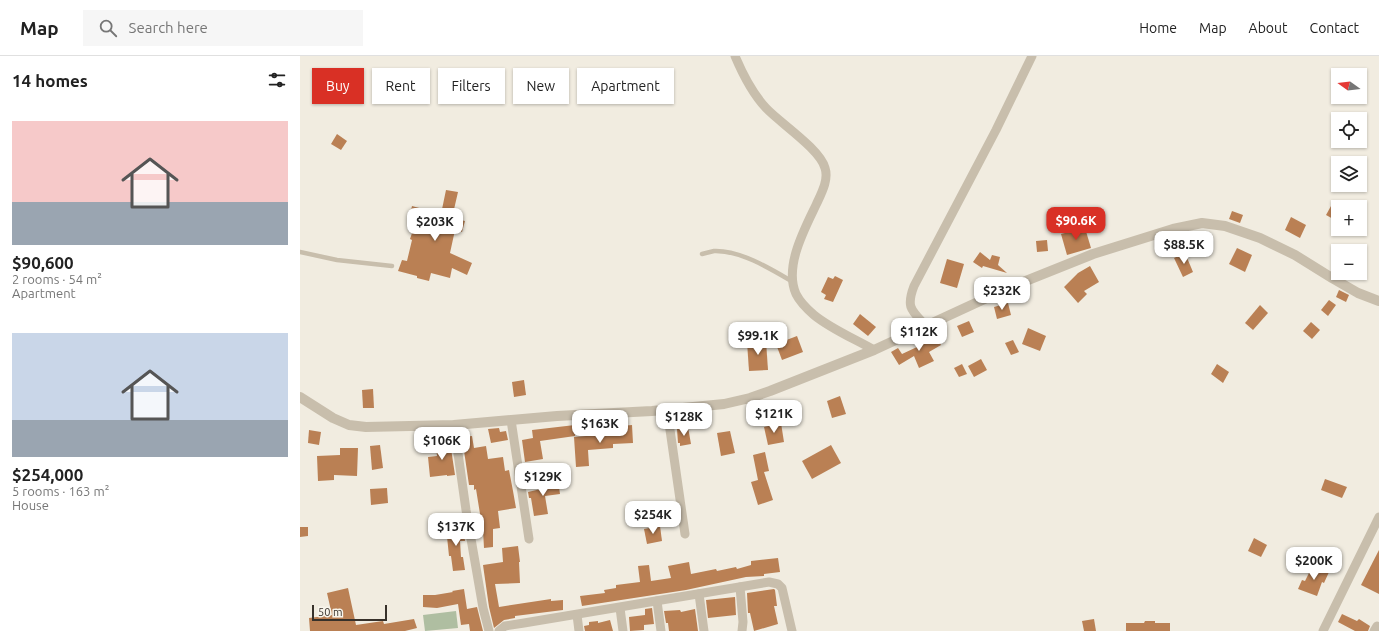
<!DOCTYPE html>
<meta charset="utf-8">
<style>
body{margin:0;font-family:Ubuntu,sans-serif;background:#f6f6f6;color:#222;height:100vh;display:flex;flex-direction:column;font-size:15px;white-space:nowrap}
*{box-sizing:border-box;margin:0}
p{font-size:13px;color:#767676}
.icon{flex:none;width:22px;height:22px;fill:none;stroke:currentColor;stroke-width:2;stroke-linecap:round;stroke-linejoin:round}
.map{position:relative;flex:1;overflow:hidden}
.sheet{display:flex;flex-direction:column;background:#fff;width:300px}
.sheet>*{flex:none}
.hud{position:absolute;left:12px;top:12px;width:380px;height:36px;display:flex;gap:8px}
.needle{width:26px;rotate:285deg}
.controls{position:absolute;left:1031px;top:12px;display:grid;gap:8px}
.controls a{display:grid;place-items:center;width:36px;height:36px;border-radius:0px;background:#fff;box-shadow:0 1px 3px #0004;font-size:20px}
.scale{position:absolute;left:12px;bottom:10px;width:75px;box-sizing:border-box;padding-left:4px;border:2px solid #37312a;border-top:0;font-size:11px;line-height:14px;white-space:nowrap;color:#37312a;-webkit-text-stroke:3px #f8f5ec;paint-order:stroke}
.price{position:absolute;translate:-50% -34px;padding:0 9px;border-radius:8px;background:#fff;color:#222;font-size:13px;line-height:26px;filter:drop-shadow(0 1px 2px #0008)}
.price::after{content:'';position:absolute;left:50%;top:24px;width:12px;height:9px;margin-left:-6px;background:inherit;clip-path:polygon(0 0,100% 0,50% 100%)}
.price.current{background:#d93025;color:#fff}
ul{padding:0;list-style:none}
li{display:grid;align-content:center;gap:8px;height:212px;padding:0 12px}
li span{display:grid;place-items:center;height:124px;border-radius:0px;color:#555}
li>.icon{margin-inline-start:auto}
span .icon{width:72px;height:72px;fill:#fffc;stroke-width:1}
li b{font-size:17px}
h2{display:flex;justify-content:space-between;align-items:center;height:48px;padding:0 12px;font-size:17px}
.chip{padding:0 14px;border-radius:0px;background:#fff;box-shadow:0 1px 3px #0004;font-size:14px;line-height:36px}
.chip.current{background:#d93025;color:#fff}
header{display:flex;align-items:center;gap:24px;box-sizing:border-box;height:56px;padding:0 20px;background:#fff;border-bottom:1px solid #e0e0e0}
header strong{font-size:19px}
nav{display:flex;gap:22px;margin-inline-start:auto;font-size:14px}
.search{width:280px;height:36px;background:#f6f6f6;display:flex;align-items:center;gap:10px;box-sizing:border-box;padding:0 14px;border-radius:0px;color:#767676;font-size:15px}
main{display:flex;flex:1;min-height:0}
.map>svg:first-child{display:block}
.green{fill:#afbea1}
.building{fill:#ba8054}
.lines{fill:none;stroke-linecap:round;stroke-linejoin:round}
.service{stroke:#c8beac;stroke-width:4.5}
.minor{stroke:#c8beac;stroke-width:9}
.tertiary{stroke:#c8beac;stroke-width:10}
</style>
<header>
<strong>Map</strong>
<div class="search"><svg class="icon" aria-label="search" viewBox="0 0 24 24"><circle cx="10" cy="10" r="6"/><path d="M15 15l6 6"/></svg>Search here</div>
<nav><a>Home</a><a>Map</a><a>About</a><a>Contact</a></nav>
</header>
<main>
<section class="sheet">
<h2>14 homes<svg class="icon" aria-label="filters" viewBox="0 0 24 24"><path d="M4 7h16M4 17h16"/><circle cx="9" cy="7" r="2"/><circle cx="15" cy="17" r="2"/></svg></h2>
<ul>
<li><span style="background:linear-gradient(#f6c9c9 65%,#9aa5b1 0)"><svg class="icon" aria-label="home" viewBox="0 0 24 24"><path d="M3 11l9-7 9 7M6 9v11h12V9"/></svg></span><div><b>$90,600</b><p>2 rooms · 54 m²</p><p>Apartment</p></div></li>
<li><span style="background:linear-gradient(#c9d6e8 70%,#9aa5b1 0)"><svg class="icon" aria-label="home" viewBox="0 0 24 24"><path d="M3 11l9-7 9 7M6 9v11h12V9"/></svg></span><div><b>$254,000</b><p>5 rooms · 163 m²</p><p>House</p></div></li>
</ul>
</section>
<div class="map">
<svg width="1079" height="575" viewBox="0 0 1079 575">
<rect width="100%" height="100%" fill="#f1ece0"/>
<!-- green -->
<path class="green" d="M156,555L158,572L125,575L123,559Z"/>
<!-- building -->
<g class="building">
<path d="M37,78L47,85L41,94L31,88Z"/>
<path d="M146,134L158,136L152,162L165,165L162,176L155,174L150,197L172,207L167,219L152,212L150,222L131,217L129,225L117,222V220L98,215L102,204L107,205L112,184L110,183L116,165L109,163L112,150L141,158Z"/>
<path d="M1031,150L1038,153V158L1035,164L1026,159Z"/>
<path d="M932,155L943,159L940,167L929,163Z"/>
<path d="M991,161L1006,169L1000,182L985,174Z"/>
<path d="M785,172L791,192L767,199L761,178Z"/>
<path d="M747,184L748,195L737,196L736,185Z"/>
<path d="M937,192L952,199L945,216L929,208Z"/>
<path d="M680,196L690,204L692,199L700,201L698,209L707,217L683,210L682,212L673,206Z"/>
<path d="M885,197L893,216L883,221L874,202Z"/>
<path d="M647,203L664,208L657,232L640,227Z"/>
<path d="M790,210L799,226L784,235L787,238L778,247L764,231L778,217Z"/>
<path d="M535,220L543,224L533,246L524,243L526,239L521,236L528,221L533,223Z"/>
<path d="M1039,234L1049,239L1046,246L1036,241Z"/>
<path d="M1029,244L1036,249L1028,260L1021,254Z"/>
<path d="M708,247L711,259L697,263L694,251Z"/>
<path d="M960,249L968,257L953,274L945,267Z"/>
<path d="M560,258L576,271L568,280L553,268Z"/>
<path d="M669,265L674,276L662,281L657,270Z"/>
<path d="M1011,266L1020,274L1012,283L1003,275Z"/>
<path d="M728,272L746,280L740,295L722,288Z"/>
<path d="M497,280L503,296L482,304L476,288Z"/>
<path d="M636,280L641,289L629,296L634,305L619,312L614,300L599,309L591,296L598,292L602,298L617,291L614,286L624,281L626,285Z"/>
<path d="M713,284L719,296L711,299L705,287Z"/>
<path d="M466,285L468,314L449,315L447,286Z"/>
<path d="M681,303L687,314L674,321L668,310Z"/>
<path d="M662,308L667,318L659,321L654,312Z"/>
<path d="M917,308L929,316L923,327L911,318Z"/>
<path d="M224,324L226,339L214,341L212,326Z"/>
<path d="M73,333L74,352H63L62,334Z"/>
<path d="M540,340L546,358L532,362L527,345Z"/>
<path d="M481,367L484,386L468,389L464,371Z"/>
<path d="M275,369V380L240,385L243,403L225,406L222,384L233,382L232,374Z"/>
<path d="M332,369L333,387L313,388V392L288,394L289,410L276,411L274,381L322,377L321,370Z"/>
<path d="M388,371L391,388L380,390V387H378L377,373Z"/>
<path d="M199,372L200,376L206,375L208,384L191,387L188,373Z"/>
<path d="M9,374L21,376L19,389L8,387Z"/>
<path d="M430,375L435,397L421,400L417,377Z"/>
<path d="M172,380L174,392L186,390L188,403L203,401L205,415L209,414L213,435L216,452L198,455L200,472L193,473V491L184,492L183,474H179L178,465L181,464L176,433L174,434V429H169L162,381Z"/>
<path d="M150,386L155,419L147,420V419L130,421L128,401L137,400L136,388Z"/>
<path d="M80,389L83,412L72,414L70,390Z"/>
<path d="M531,389L541,407L512,423L502,405Z"/>
<path d="M40,392H58L57,420L34,419V424L18,425L17,400L40,399Z"/>
<path d="M465,396L469,415L464,416L473,444L458,449L451,426L458,424L453,399Z"/>
<path d="M1025,423L1047,431L1042,442L1021,434Z"/>
<path d="M258,424L260,438L245,440L248,458L234,460L231,442H229L228,436L245,432L244,426Z"/>
<path d="M87,432L88,447L71,449L70,433Z"/>
<path d="M340,449L345,466L334,470L328,453Z"/>
<path d="M163,470L165,485H160L161,501H163L165,514L153,515L151,500H149L146,471Z"/>
<path d="M360,470L362,485L347,488L344,473Z"/>
<path d="M0,471H8V480L0,481Z"/>
<path d="M954,482L967,489L961,501L948,495Z"/>
<path d="M218,490L220,506H219L220,527L195,528L199,551L251,543V545L263,544V554L215,560V562L204,564L194,572L189,551L183,509L203,506L202,492Z"/>
<path d="M1079,494V538L1061,529Z"/>
<path d="M478,502L480,516L464,518V520L446,521L386,534L282,550L280,540L305,537L304,534L316,532V529L340,526L338,510L349,509L351,525L371,522L368,510L389,506L391,518L416,513L417,515L436,511L437,513L451,509V505Z"/>
<path d="M1013,509L1029,516L1024,527L1022,526L1017,540L998,533L1002,524L1005,525Z"/>
<path d="M48,532L56,569L83,565L84,568L114,563L117,572L105,575H10L9,562L32,559L27,537Z"/>
<path d="M164,533L167,553L177,551L183,575H170L169,568L161,569L158,548L137,552L123,551V539H135L153,536L152,535Z"/>
<path d="M474,533L475,534L477,550H474L478,568L454,575L450,557H448L447,537Z"/>
<path d="M435,541L436,559L408,562L406,544Z"/>
<path d="M352,552L354,568L344,569V574L330,575L329,561L345,559V553Z"/>
<path d="M395,553L398,575H369L368,567H366L364,555L380,554L381,556Z"/>
<path d="M1042,558L1057,565L1059,563L1070,570L1068,575H1055L1038,566Z"/>
<path d="M794,563L796,575H784L782,565Z"/>
<path d="M310,564L313,575H285L284,570L289,569V566L298,565V567Z"/>
<path d="M845,565H855V567H870V575H826V567H844Z"/>
</g>
<g class="lines">
<!-- service -->
<g class="service">
<path d="M0,196L37,204L92,210"/>
<path d="M402,198C406,197 410,196 414,195C440,194 471,213 493,226"/>
</g>
<!-- minor -->
<g class="minor">
<path d="M435,0C443,19 452,37 466,52C480,67 520,93 525,112C529,124 521,138 516,149C504,174 484,211 496,238C500,246 507,253 514,259C531,273 555,283 574,294"/>
<path d="M625,269C611,254 606,251 614,230L696,74L732,0"/>
<path d="M367,353L385,478"/>
<path d="M211,364L229,483"/>
<path d="M154,369L166,454L183,552L189,575"/>
<path d="M440,531L443,566L442,575"/>
<path d="M399,538L404,575"/>
<path d="M357,545L361,575"/>
<path d="M320,552L323,575"/>
<path d="M277,559L279,575"/>
<path d="M199,575L205,570L224,567L469,526L478,528L482,532L492,575"/>
<path d="M1023,575L1079,461"/>
<path d="M1074,575L1077,570"/>
</g>
<!-- tertiary -->
<path class="tertiary" d="M0,341L33,362L49,369L66,371L154,369L257,360L352,355L424,348L450,342L470,335L574,294L706,233L793,198L873,173L902,167L925,170L960,182L995,199L1032,222L1058,237L1079,245"/>
</g>
</svg>
<div class="controls">
<a><svg class="needle" viewBox="-14 -14 28 28"><path d="M0-13l5 13h-10z" fill="#e53935"/><path d="M0 13l5-13h-10z" fill="#767676"/></svg></a>
<a><svg class="icon" aria-label="locate" viewBox="0 0 24 24"><circle cx="12" cy="12" r="6"/><path d="M12 2v4M12 18v4M2 12h4M18 12h4"/></svg></a>
<a><svg class="icon" aria-label="layers" viewBox="0 0 24 24"><path d="M12 4l9 5-9 5-9-5zM3 14l9 5 9-5"/></svg></a>
<a>+</a>
<a>−</a>
</div>
<div class="scale">50 m</div>
<b class="price current" style="left:776px;top:185px">$90.6K</b>
<b class="price" style="left:135px;top:186px">$203K</b>
<b class="price" style="left:884px;top:209px">$88.5K</b>
<b class="price" style="left:702px;top:255px">$232K</b>
<b class="price" style="left:619px;top:296px">$112K</b>
<b class="price" style="left:458px;top:300px">$99.1K</b>
<b class="price" style="left:474px;top:378px">$121K</b>
<b class="price" style="left:384px;top:381px">$128K</b>
<b class="price" style="left:300px;top:388px">$163K</b>
<b class="price" style="left:142px;top:405px">$106K</b>
<b class="price" style="left:243px;top:441px">$129K</b>
<b class="price" style="left:353px;top:479px">$254K</b>
<b class="price" style="left:156px;top:491px">$137K</b>
<b class="price" style="left:1014px;top:525px">$200K</b>
<div class="hud">
<a class="chip current">Buy</a>
<a class="chip">Rent</a>
<a class="chip">Filters</a>
<a class="chip">New</a>
<a class="chip">Apartment</a>
</div>
</div>
</main>
